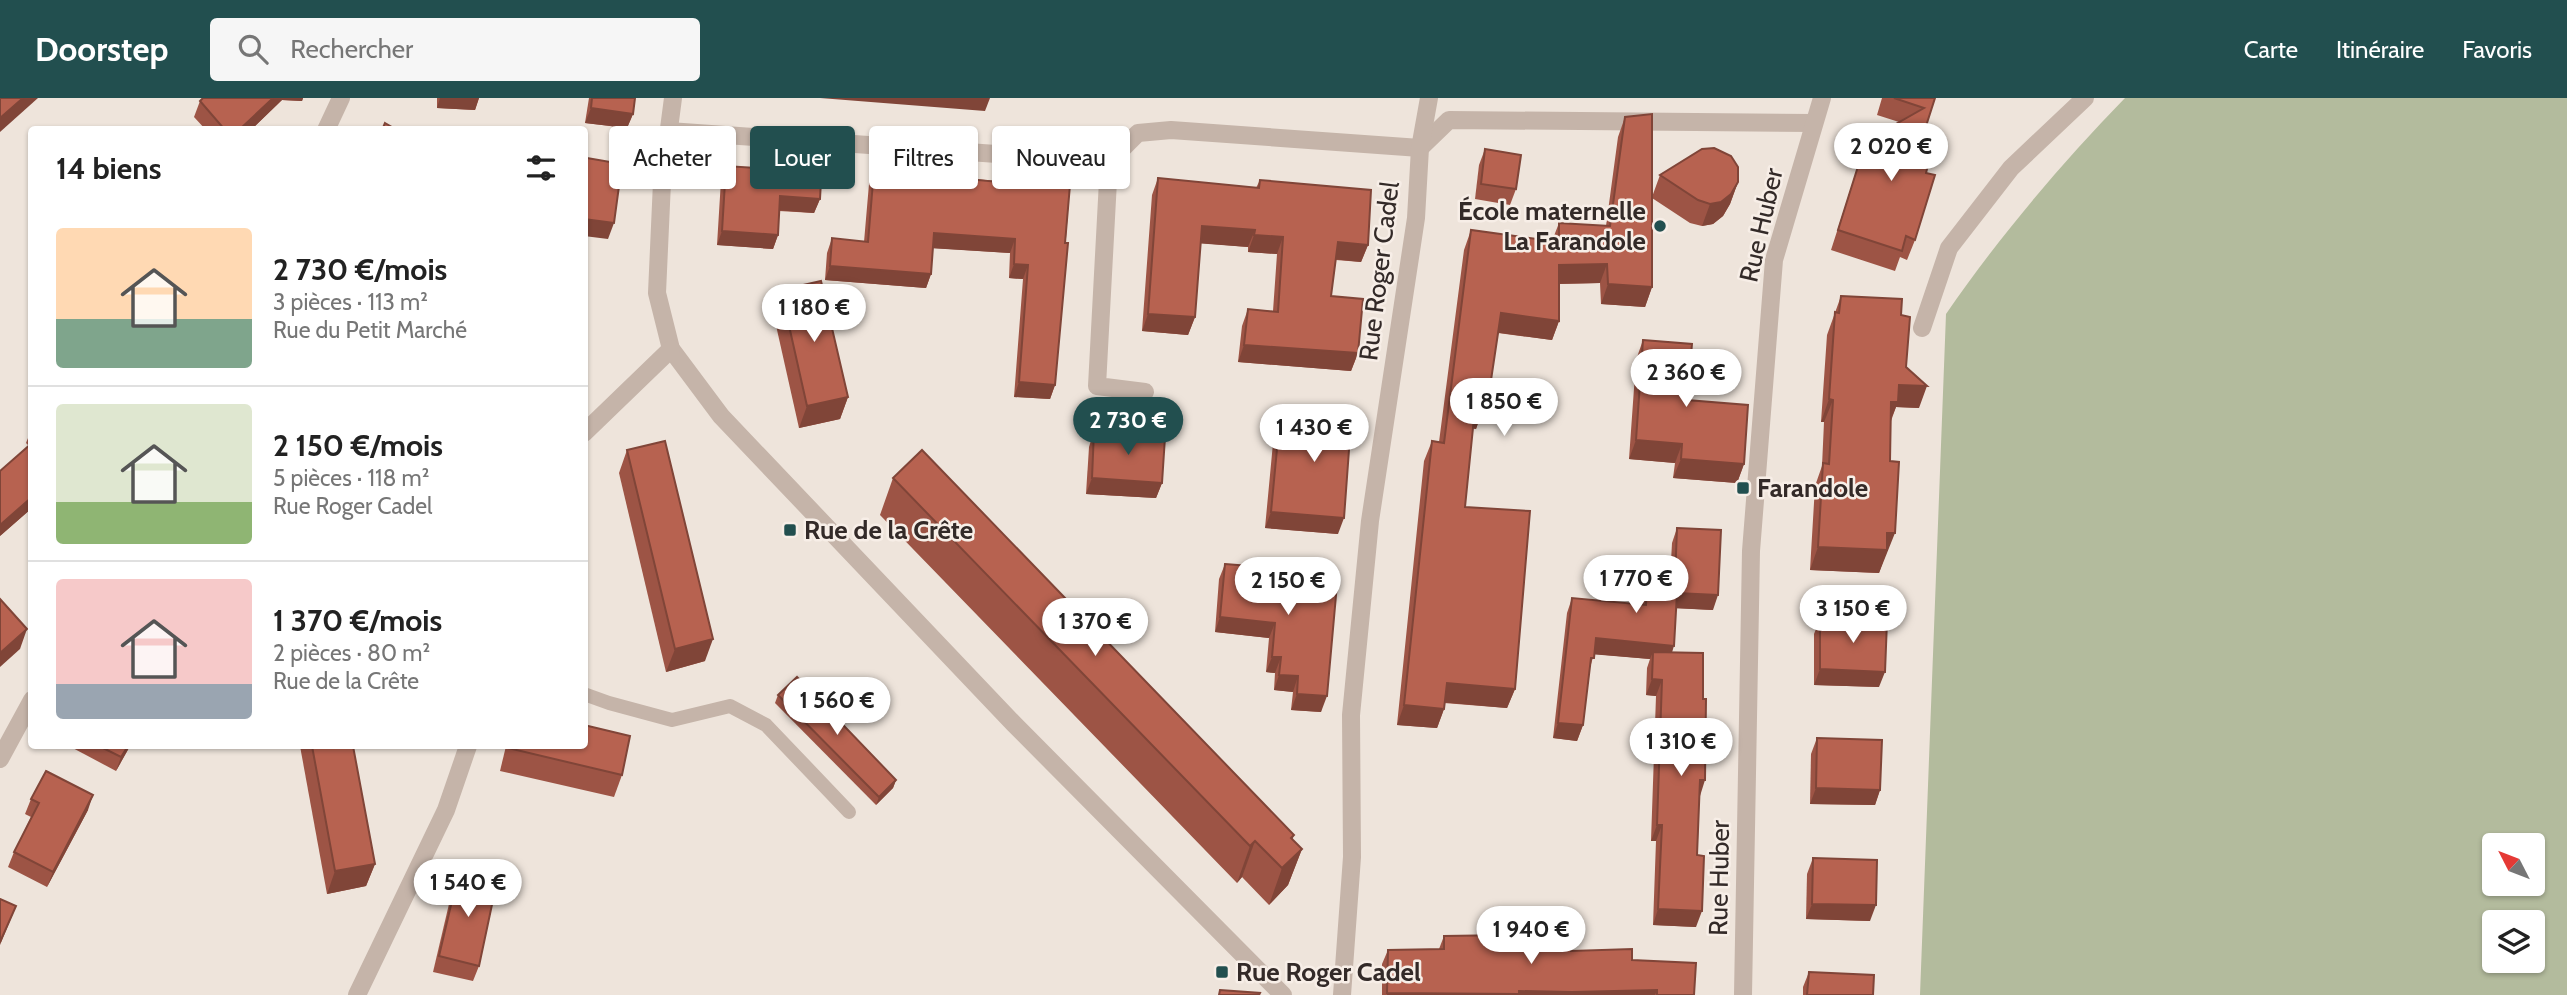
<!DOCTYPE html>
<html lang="fr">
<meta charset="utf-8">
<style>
body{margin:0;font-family:Cabin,sans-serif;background:#f6f6f6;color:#222;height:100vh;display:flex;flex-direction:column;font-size:26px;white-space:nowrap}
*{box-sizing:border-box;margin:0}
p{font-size:23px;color:#767676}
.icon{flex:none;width:38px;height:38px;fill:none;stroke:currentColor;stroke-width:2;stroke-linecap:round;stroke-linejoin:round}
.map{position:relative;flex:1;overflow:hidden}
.details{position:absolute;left:28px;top:28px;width:560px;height:623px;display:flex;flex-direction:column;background:#fff;border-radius:7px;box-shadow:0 2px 5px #0004}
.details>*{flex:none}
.top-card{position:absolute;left:609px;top:28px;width:665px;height:63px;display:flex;gap:14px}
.needle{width:46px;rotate:312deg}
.fabs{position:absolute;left:2482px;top:735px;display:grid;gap:14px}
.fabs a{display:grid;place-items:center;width:63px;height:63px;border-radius:7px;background:#fff;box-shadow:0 2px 5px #0004;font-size:35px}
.price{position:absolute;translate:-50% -60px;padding:0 16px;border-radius:24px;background:#fff;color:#222;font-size:23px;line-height:46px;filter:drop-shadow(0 2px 4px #0008)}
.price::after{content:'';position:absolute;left:50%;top:42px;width:21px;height:16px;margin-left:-10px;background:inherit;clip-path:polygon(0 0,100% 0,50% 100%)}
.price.selected{background:#224f4f;color:#fff}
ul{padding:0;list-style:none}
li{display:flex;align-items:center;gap:21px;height:175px;padding:0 28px}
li+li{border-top:2px solid #e0e0e0}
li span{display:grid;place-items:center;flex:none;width:196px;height:140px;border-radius:7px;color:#555}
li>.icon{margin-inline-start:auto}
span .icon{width:84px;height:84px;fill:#fffc;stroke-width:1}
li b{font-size:30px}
h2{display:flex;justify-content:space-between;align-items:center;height:84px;padding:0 28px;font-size:30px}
.pill{padding:0 24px;border-radius:7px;background:#fff;box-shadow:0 2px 5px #0004;font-size:24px;line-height:63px}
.pill.selected{background:#224f4f;color:#fff}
header{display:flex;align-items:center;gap:42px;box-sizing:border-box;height:98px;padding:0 35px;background:#224f4f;color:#fff}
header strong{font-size:33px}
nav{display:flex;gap:38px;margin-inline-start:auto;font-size:24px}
.search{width:490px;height:63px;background:#f6f6f6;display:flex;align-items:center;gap:18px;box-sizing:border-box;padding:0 24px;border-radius:7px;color:#767676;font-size:26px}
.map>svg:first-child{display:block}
.green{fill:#b3bb9d;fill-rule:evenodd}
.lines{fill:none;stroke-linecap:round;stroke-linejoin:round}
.lane{stroke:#c5b4a9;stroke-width:14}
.street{stroke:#c5b4a9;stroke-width:18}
.wall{fill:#9d5445}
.shaded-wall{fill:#804538}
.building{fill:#b76250;stroke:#804538;stroke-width:2}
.poi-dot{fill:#224f4f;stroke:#f7eee7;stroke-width:2.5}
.labels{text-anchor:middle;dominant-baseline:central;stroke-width:5;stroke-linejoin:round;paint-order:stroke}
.poi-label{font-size:26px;font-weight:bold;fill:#332a28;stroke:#f7eee7;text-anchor:start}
.street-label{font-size:26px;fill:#332a28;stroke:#f7eee7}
</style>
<header>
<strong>Doorstep</strong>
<div class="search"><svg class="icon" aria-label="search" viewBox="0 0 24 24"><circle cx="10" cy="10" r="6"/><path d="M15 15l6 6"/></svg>Rechercher</div>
<nav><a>Carte</a><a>Itinéraire</a><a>Favoris</a></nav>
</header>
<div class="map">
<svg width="2567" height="897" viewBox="0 0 2567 897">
<rect width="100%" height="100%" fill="#eee4db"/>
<!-- green -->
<path class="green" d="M2125,0H2567V897H1920L1946,216C1999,139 2060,67 2125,0ZM2494,747H2532V786H2494ZM2494,824H2532V863H2494Z"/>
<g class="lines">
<!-- lane -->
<path class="lane" d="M584,596L609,605L672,622L730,608L766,627L849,714"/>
<!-- street -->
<g class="street">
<path d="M673,0L662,84L657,195L671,251L721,318L1014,626L1283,897"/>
<path d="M326,32L341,0"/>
<path d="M669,33L1109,64L1138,35L1171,32L1420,50L1449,22L1813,25"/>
<path d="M1109,64L1097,288L1145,294"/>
<path d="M1922,230L1949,150L2011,70L2085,0"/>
<path d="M584,335L671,251"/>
<path d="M0,661L32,602"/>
<path d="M357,897L446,712L468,648"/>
<path d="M1342,897L1352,759L1351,617L1370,423L1416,120L1420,50L1429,0"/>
<path d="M1743,897L1751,453L1774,162L1822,0"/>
</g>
</g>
<!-- wall -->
<g class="wall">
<path d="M203,0H303L302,3L282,2L251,32H206L194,19L200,3Z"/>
<path d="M437,0H479L475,12L437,10Z"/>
<path d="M589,0H635L633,16L627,30L585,25Z"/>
<path d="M1882,0H1935L1919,50L1926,75L1915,142L1907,162L1900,159L1895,173L1831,152L1866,43L1899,24L1877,17Z"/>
<path d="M1625,19L1652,99L1660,77L1738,84L1730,106L1723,118L1713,126L1702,128L1690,125L1652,100V189L1645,209L1601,206L1600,185L1559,186V223L1552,242L1498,235L1490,289L1476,331L1473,330L1465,409L1515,591L1507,610L1444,605V611L1437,630L1397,627L1424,363L1432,343L1439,344L1464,152L1471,132L1552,143L1559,125L1606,128L1618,39Z"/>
<path d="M1485,51L1516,91L1510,107L1475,101L1479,67Z"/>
<path d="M789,64L820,101L814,115L779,113L778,137L773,151L717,147L721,82L726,68L786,71Z"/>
<path d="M874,72L997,83L998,81L1070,87L1055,287L1050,301L1014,299L1023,181L1009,180L1010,155L933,150L931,176L926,190L825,182L827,155L832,140L864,144L869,86Z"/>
<path d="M1158,80L1256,90L1260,82L1368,147L1361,164L1336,162L1331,198L1358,255L1351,273L1238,264L1242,228L1248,211L1273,213L1277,156L1248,154V149L1200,145L1195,219L1188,237L1142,233L1152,97Z"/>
<path d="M781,192L848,299L840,321L799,330L773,214Z"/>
<path d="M1841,198L1901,217L1906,269L1919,310L1896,309L1891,323L1886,457L1885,458L1879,475L1810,472L1815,388L1822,368L1824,324H1821L1827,237Z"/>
<path d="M1643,242L1687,302L1744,366L1737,385L1673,380L1675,365L1629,361L1636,262Z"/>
<path d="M1304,307L1338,436L1265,430L1273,345L1279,330L1297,332L1298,322Z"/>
<path d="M32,330V410L0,438L29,348L26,345Z"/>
<path d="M1094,333L1162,385L1156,400L1086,396L1089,349Z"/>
<path d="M627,352L705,563L666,574L619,375Z"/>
<path d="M893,380L1302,751L1288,787L1269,807L1242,779L1237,785L880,417Z"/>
<path d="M1677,430L1713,512L1676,510L1672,555L1699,698L1696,829L1653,827L1656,743H1651L1656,598L1646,597L1647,570L1650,561L1594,556L1589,573L1583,627L1577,643L1553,640L1567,515L1572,500L1641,507L1642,496L1647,481L1670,482L1672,445Z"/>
<path d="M1225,466L1338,475L1321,614L1291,612L1293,594L1274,592L1275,575L1266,574L1269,540L1215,534L1219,481Z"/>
<path d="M1820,521L1879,589L1814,587V536Z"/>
<path d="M778,597L896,682L893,690L876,707L775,605Z"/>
<path d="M1817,640L1880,692L1875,707L1810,706L1811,656Z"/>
<path d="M69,648H130L116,673Z"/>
<path d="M300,648H353L375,766L366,788L327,796Z"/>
<path d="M506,648H584L622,677L614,699L500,673Z"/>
<path d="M31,701L88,712L47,789L8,769L14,754L31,719L25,716Z"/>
<path d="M1813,760L1870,823L1806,821L1807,776Z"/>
<path d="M459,773L479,868L473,883L433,874L453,789Z"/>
<path d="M1511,823L1571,853L1632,862L1694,897H1382V866L1388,852L1439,851L1444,838L1506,837Z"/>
<path d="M1809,874L1873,897H1803V889Z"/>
</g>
<!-- shaded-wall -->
<g class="shaded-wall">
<path d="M23,0H38L0,34V20Z"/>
<path d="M273,0H303L302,3L282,2L251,32H239Z"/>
<path d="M440,0H479L475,12L437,10Z"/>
<path d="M820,0H990L985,13Z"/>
<path d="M591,10L633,16L627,30L585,25Z"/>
<path d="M1738,84L1730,106L1723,118L1713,126L1702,128L1710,106Z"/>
<path d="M780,98L820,101L814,115L775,112Z"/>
<path d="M584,121L614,125L608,141L584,138Z"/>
<path d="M1202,128L1255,132L1248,149L1195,145Z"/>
<path d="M722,133L778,137L773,151L717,147Z"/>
<path d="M934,135L1015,141L1010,155L929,150Z"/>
<path d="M1254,137L1283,139L1277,156L1248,154Z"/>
<path d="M1338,144L1368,147L1361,164L1332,161Z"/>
<path d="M1014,166L1028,167L1023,181L1009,180Z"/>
<path d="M1607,166L1600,185L1552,186L1559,167Z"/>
<path d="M830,168L931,176L926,190L825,182Z"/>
<path d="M1608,186L1652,189L1645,209L1601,206Z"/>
<path d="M1501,215L1559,223L1552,242L1493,234Z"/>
<path d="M1148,216L1195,219L1188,237L1142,233Z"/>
<path d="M1244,247L1358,255L1351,273L1238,264Z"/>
<path d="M1019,284L1055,287L1050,301L1014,299Z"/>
<path d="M1899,287L1927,288L1919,310L1896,309L1889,326L1891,304Z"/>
<path d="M848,299L840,321L799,330L807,308Z"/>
<path d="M1829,301L1833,302L1824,324H1821Z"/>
<path d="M1475,310L1483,311L1476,331L1468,330Z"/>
<path d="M1636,342L1682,346L1675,365L1629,361Z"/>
<path d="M1681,361L1744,366L1737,385L1673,380Z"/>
<path d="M1092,380L1162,385L1156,400L1086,396Z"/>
<path d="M32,399V410L0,438V427Z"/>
<path d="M1271,414L1344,420L1338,436L1265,430Z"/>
<path d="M1887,435H1895L1879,475L1810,472L1818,449Z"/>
<path d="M1677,495L1718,497L1713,512L1671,510Z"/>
<path d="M1220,519L1275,525L1269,540L1215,534Z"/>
<path d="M27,531L20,551L0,569V555Z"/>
<path d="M1596,540L1674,548L1669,563L1653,554L1650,561L1590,556Z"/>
<path d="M713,541L705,563L666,574L675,551Z"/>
<path d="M1272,559H1281L1275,575L1266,574Z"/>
<path d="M1820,571L1885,574L1879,589L1814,587Z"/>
<path d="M1279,577L1298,578L1293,594L1274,592Z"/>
<path d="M1652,581L1662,582L1656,598L1646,597Z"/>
<path d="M1447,585L1515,591L1507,610L1439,604Z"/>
<path d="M1297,596L1327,598L1321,614L1291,612Z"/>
<path d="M1404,607L1444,611L1437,630L1397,627Z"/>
<path d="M1558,625L1583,627L1577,643L1553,640Z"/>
<path d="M128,648H130L116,673L121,659Z"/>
<path d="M896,682L893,690L876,707L879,699Z"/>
<path d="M1700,682H1705L1700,698Z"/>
<path d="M1816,690L1880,692L1875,707L1810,706Z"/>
<path d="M93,697L88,712L47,789L53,774Z"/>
<path d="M1657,727H1662L1656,743H1651Z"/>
<path d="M1294,737L1282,770L1302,751L1288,787L1269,807L1282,770L1291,740Z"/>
<path d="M1255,743L1242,779L1237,785L1250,748Z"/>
<path d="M375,766L366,788L327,796L335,773Z"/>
<path d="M1812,806L1876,807L1870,823L1806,821Z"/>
<path d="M16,808L10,823L0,847V844Z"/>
<path d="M1658,811L1702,813L1696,829L1653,827Z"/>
<path d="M1657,892L1655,897H1387V895Z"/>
</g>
<!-- building -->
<g class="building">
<path d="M0,0H23L0,20Z"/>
<path d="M203,0H273L239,32H225L200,3Z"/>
<path d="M592,0H635L633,16L591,10Z"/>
<path d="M1894,0H1935L1919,50L1929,63L1926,75L1935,77L1915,142L1906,138L1902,153L1838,132L1866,43L1924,10Z"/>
<path d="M1652,16V189L1608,186L1607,166L1559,167V223L1501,215L1490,289L1487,288L1483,311L1475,310L1465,409L1530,413L1515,591L1447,585L1444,611L1404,607L1432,343L1444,345L1471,132L1559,144V125L1610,128L1625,19Z"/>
<path d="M385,25L397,32H382Z"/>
<path d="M1714,50L1731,58L1738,69V84L1731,96L1721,104L1710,106L1698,102L1660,77L1702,51Z"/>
<path d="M1485,51L1521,57L1516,91L1481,86Z"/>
<path d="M587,60L622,66L614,125L584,121V77Z"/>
<path d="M789,64L822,65L820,101L780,98L778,137L722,133L726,68L788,72Z"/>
<path d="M874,72L998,84V81L1070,87L1065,145H1068L1055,287L1019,284L1028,167L1014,166L1015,141L934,135L931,176L830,168L832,140L868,144Z"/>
<path d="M1158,80L1259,90L1260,82L1371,92L1368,147L1338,144L1331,198L1363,201L1358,255L1244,247L1248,211L1278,214L1283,139L1254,137L1255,132L1202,128L1195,219L1148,216Z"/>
<path d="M821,183L848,299L807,308L781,192Z"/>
<path d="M1841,198L1902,201L1901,217L1910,219L1906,269L1927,288L1899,287L1898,304H1891L1890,363L1899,364L1895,435H1887V452L1818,449L1823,365L1829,366L1833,302L1829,301L1835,214L1839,215Z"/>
<path d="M1643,242L1692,246L1687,302L1748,307L1744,366L1681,361L1682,346L1636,342Z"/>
<path d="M1304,307L1352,311L1344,420L1271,414L1279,330L1301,332Z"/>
<path d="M1094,333L1165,339L1162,385L1092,380Z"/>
<path d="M665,343L713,541L675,551L627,352Z"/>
<path d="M32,345V399L0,427V373Z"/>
<path d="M922,352L1294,737L1291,740L1302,751L1282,770L1255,743L1250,748L893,380Z"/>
<path d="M1677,430L1721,432L1718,497L1677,495L1674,548L1596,540L1594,560H1591L1583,627L1558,625L1572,500L1646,507L1647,481L1675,482Z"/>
<path d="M1225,466L1338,475L1327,598L1297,596L1298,578L1279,577L1281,559H1272L1275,525L1220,519Z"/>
<path d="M0,501L27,531L0,555Z"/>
<path d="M1820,521L1887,523L1885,574L1820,571Z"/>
<path d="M1653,554L1703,555V601H1706L1705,682H1700L1697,757L1704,758L1702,813L1658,811L1662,727H1657L1662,582L1652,581Z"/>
<path d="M797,579L896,682L879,699L778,597Z"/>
<path d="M584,627L630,638L622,677L508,650L509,648H584Z"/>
<path d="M1817,640L1882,642L1880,692L1816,690Z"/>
<path d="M99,648H128L121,659Z"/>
<path d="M312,648H353L375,766L335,773Z"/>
<path d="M46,673L93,697L53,774L14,754L39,705L31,701Z"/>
<path d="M1813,760L1877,762L1876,807L1812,806Z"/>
<path d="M459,773L497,783L479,868L439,858Z"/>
<path d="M0,801L16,808L0,844Z"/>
<path d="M1571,822V853L1632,851V862L1696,865L1694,897H1657V892L1572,894L1519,893V896L1387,895L1388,852L1444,851V838L1511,837V823Z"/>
<path d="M1809,874L1874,877L1873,897H1807Z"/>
<path d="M1220,892L1260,895L1259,897H1219Z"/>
</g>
<!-- markers -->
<g class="poi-dot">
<circle cx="1660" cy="128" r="7"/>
<rect x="1736" y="383" width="14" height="14" rx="3.5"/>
<rect x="783" y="425" width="14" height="14" rx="3.5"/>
<rect x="1215" y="867" width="14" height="14" rx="3.5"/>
</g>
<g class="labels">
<!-- poi labels -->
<g class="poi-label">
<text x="1646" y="113" text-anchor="end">École maternelle<tspan x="1646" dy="30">La Farandole</tspan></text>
<text x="1757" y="390">Farandole</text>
<text x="804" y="432">Rue de la Crête</text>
<text x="1236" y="874">Rue Roger Cadel</text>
</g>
<!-- street labels -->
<g class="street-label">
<text transform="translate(1761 127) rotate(-77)">Rue Huber</text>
<text transform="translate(1379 173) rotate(-83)">Rue Roger Cadel</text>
<text transform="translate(1719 780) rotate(-89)">Rue Huber</text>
</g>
</g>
</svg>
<div class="fabs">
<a><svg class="needle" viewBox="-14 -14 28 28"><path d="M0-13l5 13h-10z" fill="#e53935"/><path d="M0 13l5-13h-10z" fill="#767676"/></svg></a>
<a><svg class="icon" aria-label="layers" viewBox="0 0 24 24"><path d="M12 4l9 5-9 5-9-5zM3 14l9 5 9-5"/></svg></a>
</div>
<b class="price" style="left:1891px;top:85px">2 020 €</b>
<b class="price" style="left:814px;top:246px">1 180 €</b>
<b class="price" style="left:1686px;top:311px">2 360 €</b>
<b class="price" style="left:1504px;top:340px">1 850 €</b>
<b class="price selected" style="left:1128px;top:359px">2 730 €</b>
<b class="price" style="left:1314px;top:366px">1 430 €</b>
<b class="price" style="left:1636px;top:517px">1 770 €</b>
<b class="price" style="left:1288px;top:519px">2 150 €</b>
<b class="price" style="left:1853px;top:547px">3 150 €</b>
<b class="price" style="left:1095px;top:560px">1 370 €</b>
<b class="price" style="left:837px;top:639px">1 560 €</b>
<b class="price" style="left:1681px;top:680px">1 310 €</b>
<b class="price" style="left:468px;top:821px">1 540 €</b>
<b class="price" style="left:1531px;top:868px">1 940 €</b>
<div class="top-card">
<a class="pill">Acheter</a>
<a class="pill selected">Louer</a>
<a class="pill">Filtres</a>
<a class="pill">Nouveau</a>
</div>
<section class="details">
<h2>14 biens<svg class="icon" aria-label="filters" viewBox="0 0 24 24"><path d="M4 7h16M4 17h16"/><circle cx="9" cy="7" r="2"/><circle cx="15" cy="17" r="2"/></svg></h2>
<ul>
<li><span style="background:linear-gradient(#ffd9b3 65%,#7fa58c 0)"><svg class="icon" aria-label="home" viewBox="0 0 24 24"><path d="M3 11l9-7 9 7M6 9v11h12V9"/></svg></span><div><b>2 730 €/mois</b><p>3 pièces · 113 m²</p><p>Rue du Petit Marché</p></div></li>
<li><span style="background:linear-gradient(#dfe7d0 70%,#8fb573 0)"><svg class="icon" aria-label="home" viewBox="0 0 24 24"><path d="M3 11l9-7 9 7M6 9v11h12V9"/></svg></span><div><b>2 150 €/mois</b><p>5 pièces · 118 m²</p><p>Rue Roger Cadel</p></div></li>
<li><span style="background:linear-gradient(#f6c9c9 75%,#9aa5b1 0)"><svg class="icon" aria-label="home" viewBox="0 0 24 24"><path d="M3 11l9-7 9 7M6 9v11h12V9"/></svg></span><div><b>1 370 €/mois</b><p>2 pièces · 80 m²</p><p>Rue de la Crête</p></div></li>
</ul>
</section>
</div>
